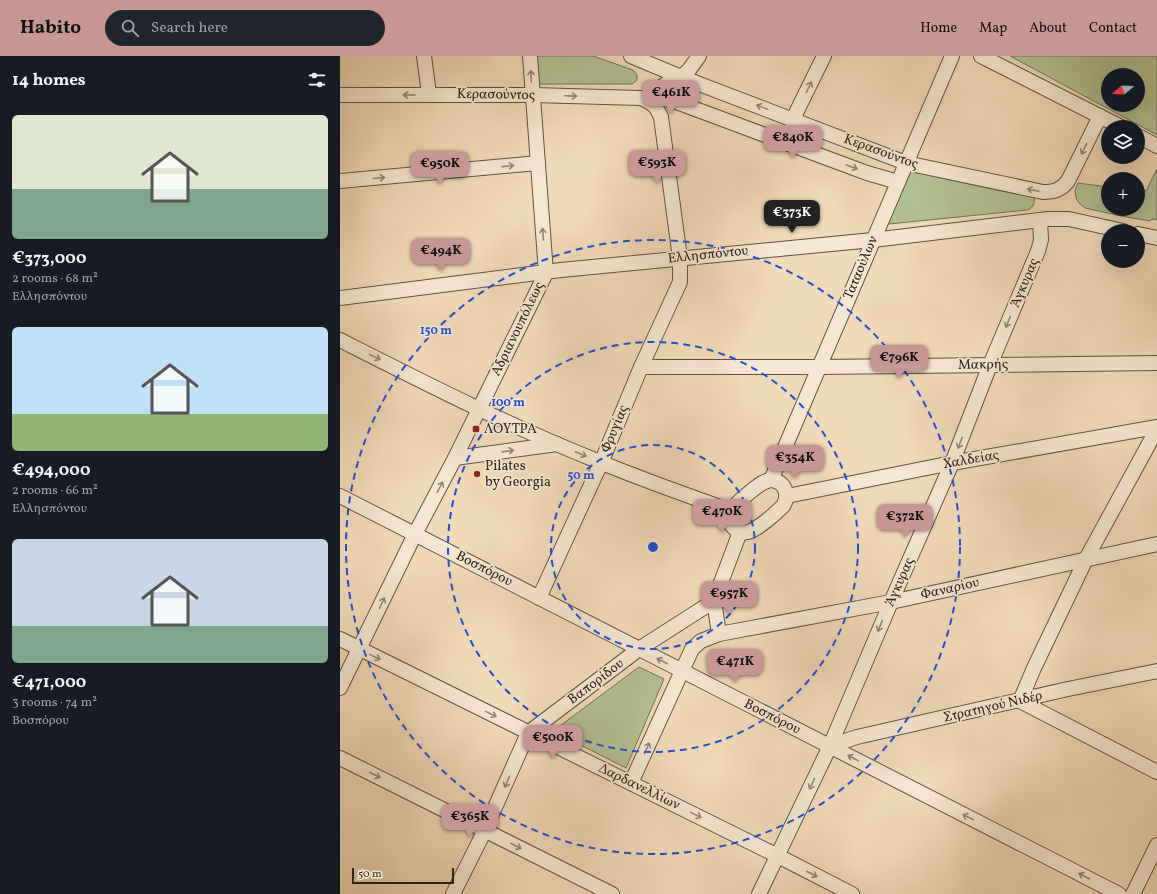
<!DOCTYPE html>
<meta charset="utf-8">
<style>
body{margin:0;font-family:Vollkorn,serif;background:#20242c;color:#f1f3f6;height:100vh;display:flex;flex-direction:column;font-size:15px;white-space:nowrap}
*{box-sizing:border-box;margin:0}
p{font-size:13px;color:#9ea1a6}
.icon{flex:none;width:22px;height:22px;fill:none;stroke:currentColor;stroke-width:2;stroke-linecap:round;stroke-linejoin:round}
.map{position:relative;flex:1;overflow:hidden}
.details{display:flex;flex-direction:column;background:#171b24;width:340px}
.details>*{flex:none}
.needle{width:26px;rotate:251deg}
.tools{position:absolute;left:761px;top:12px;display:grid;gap:8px}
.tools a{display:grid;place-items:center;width:44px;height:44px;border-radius:50%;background:#171b24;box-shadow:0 4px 16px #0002;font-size:20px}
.scale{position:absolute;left:12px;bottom:10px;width:102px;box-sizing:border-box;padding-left:4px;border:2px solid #2e251c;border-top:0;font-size:11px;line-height:14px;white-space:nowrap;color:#2e251c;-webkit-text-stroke:3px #f6e7d2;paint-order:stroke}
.price{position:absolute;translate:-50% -34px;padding:0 9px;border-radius:8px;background:#c59692;color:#111;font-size:13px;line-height:26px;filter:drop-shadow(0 1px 2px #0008)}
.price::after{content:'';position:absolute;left:50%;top:24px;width:12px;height:9px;margin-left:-6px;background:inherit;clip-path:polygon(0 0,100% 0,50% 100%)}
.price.selected{background:#222;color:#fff}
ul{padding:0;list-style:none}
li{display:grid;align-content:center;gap:8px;height:212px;padding:0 12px}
li span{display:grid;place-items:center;height:124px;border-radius:6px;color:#555}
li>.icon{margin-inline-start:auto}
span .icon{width:72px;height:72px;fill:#fffc;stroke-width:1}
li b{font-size:17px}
h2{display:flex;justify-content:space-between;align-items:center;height:48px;padding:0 12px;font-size:17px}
header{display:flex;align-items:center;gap:24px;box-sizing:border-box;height:56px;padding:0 20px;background:#c59692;color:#111}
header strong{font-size:19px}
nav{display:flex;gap:22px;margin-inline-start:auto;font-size:14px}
.search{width:280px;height:36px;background:#20242c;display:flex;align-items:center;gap:10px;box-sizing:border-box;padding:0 14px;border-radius:22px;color:#9ea1a6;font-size:15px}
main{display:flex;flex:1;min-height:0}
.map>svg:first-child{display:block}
.green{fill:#b4c194;stroke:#717358;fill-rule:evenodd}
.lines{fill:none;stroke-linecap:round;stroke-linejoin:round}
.minor-casing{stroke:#5f5243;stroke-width:16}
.minor{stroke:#f6e7d2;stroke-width:14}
.oneway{stroke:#928677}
.ring{fill:none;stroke:#1d4ed8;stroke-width:2;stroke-dasharray:7 5}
.poi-dot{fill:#8f2418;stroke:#f6e7d2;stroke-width:1.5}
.labels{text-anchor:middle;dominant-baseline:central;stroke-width:3.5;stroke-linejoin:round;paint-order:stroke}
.street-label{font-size:14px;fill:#2e251c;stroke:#f6e7d2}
.poi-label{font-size:14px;fill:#2e251c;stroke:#f6e7d2;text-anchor:start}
.centre{fill:#1d4ed8;stroke:#f6e7d2;stroke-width:2}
.ring-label{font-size:12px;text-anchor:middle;font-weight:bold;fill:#1d4ed8;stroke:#f6e7d2;stroke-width:3.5;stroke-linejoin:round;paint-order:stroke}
</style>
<header>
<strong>Habito</strong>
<div class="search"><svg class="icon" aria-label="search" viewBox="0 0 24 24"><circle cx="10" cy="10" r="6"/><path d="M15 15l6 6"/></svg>Search here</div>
<nav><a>Home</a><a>Map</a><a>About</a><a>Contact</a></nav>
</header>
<main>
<section class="details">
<h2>14 homes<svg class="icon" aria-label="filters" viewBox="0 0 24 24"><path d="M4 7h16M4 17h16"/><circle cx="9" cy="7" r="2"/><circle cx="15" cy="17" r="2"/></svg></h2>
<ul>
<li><span style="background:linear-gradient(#dfe7d0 60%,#7fa58c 0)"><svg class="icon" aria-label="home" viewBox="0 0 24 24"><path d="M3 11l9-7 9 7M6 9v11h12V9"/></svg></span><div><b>€373,000</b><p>2 rooms · 68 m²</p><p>Ελλησπόντου</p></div></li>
<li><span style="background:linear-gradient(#bfe0f5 70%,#8fb573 0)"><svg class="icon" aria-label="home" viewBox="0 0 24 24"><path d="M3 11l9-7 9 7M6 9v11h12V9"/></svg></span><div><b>€494,000</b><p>2 rooms · 66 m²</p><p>Ελλησπόντου</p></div></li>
<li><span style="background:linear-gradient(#c9d6e8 70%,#7fa58c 0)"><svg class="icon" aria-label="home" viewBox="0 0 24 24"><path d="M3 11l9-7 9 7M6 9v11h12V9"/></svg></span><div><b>€471,000</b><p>3 rooms · 74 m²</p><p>Βοσπόρου</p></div></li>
</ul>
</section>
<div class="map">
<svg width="817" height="838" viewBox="0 0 817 838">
<rect width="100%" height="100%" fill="#f1dab9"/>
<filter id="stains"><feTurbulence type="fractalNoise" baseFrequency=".005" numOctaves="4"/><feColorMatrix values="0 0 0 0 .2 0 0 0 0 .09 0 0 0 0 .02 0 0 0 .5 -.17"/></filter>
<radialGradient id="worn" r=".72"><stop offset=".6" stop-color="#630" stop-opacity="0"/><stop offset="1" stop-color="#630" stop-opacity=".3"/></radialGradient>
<!-- green -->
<g class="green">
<path d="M194,0H253L293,14L297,19V24L292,28H198Z"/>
<path d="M670,0H817V79ZM768,19H798V49H768Z"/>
<path d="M817,113V164L812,163L810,165L781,160L745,152L739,147L736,142L735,134L738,127L768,131V153H798V134L806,135Z"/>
<path d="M571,114L694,139C695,146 694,152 687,154L549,168L547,165Z"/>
<path d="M299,611L324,623L286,712L213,675Z"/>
</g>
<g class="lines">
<defs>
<g id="minor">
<path d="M84,0L89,38"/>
<path d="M291,0L341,21L566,107L703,136C714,136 721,134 728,125L760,60"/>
<path d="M641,0L781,71"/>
<path d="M315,38L527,117L558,126"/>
<path d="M0,39H192L301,42C313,47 316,50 321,61L340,202V226L301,311L261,407L199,542"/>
<path d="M311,45L319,33L332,23L341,21L349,14L359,0"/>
<path d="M453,63L484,0"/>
<path d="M798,80L817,90"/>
<path d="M0,125L198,107"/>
<path d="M798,178L817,182"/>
<path d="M0,242L221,214L533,184L708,163H729L783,175"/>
<path d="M0,284C85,327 171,371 260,406C303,424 347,439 391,455"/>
<path d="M301,311H479L817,307"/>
<path d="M817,373L746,503L694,612L680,645L817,716"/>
<path d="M115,402L217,388"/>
<path d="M431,424L612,0"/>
<path d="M431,424C445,425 450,439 443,450C435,458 418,473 408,476C403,477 398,476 394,472C380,458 401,444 410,436C417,431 422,425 431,424Z"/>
<path d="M0,440L779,838"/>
<path d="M447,440L612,407L817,371"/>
<path d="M379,578L374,545L400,476"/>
<path d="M0,583L438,800L512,838"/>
<path d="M0,632L75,478L115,402L206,217L190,0"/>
<path d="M490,690L517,681L728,633L817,615"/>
<path d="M0,702L272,838"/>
<path d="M291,727L352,593L361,585L379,578L551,546L817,488"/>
<path d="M113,838L145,774L188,677L299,593L374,545"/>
<path d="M419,838L490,690L551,546L612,407L650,309L698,195L701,184L700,164"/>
<path d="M793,838L817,789"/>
</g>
</defs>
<!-- minor casing -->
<use href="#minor" class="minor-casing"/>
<!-- minor -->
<use href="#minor" class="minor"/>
</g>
<!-- one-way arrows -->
<defs><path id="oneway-shaft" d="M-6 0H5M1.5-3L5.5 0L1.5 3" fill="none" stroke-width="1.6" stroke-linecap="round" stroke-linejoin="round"/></defs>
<g class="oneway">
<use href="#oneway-shaft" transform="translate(191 20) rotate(-93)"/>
<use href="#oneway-shaft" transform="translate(469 31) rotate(-64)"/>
<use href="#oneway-shaft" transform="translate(69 39) rotate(180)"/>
<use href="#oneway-shaft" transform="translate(231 40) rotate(2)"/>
<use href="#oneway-shaft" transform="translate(422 51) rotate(-159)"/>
<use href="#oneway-shaft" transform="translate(744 93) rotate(116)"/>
<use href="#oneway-shaft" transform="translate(168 110) rotate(-6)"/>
<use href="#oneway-shaft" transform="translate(512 111) rotate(20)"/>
<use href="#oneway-shaft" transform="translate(39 122) rotate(-5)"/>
<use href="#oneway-shaft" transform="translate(693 134) rotate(-168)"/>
<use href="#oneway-shaft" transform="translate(203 178) rotate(-94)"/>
<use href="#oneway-shaft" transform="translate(668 266) rotate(113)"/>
<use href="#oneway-shaft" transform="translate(35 301) rotate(26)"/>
<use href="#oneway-shaft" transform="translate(620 387) rotate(111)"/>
<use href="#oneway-shaft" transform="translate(168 395) rotate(-8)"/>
<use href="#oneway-shaft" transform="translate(241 398) rotate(23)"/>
<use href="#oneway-shaft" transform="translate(100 431) rotate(-62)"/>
<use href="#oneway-shaft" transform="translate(42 547) rotate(-64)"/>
<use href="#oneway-shaft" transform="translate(540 570) rotate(113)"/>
<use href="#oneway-shaft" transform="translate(35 601) rotate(26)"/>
<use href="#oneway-shaft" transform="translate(322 605) rotate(-153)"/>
<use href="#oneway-shaft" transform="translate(151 658) rotate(26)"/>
<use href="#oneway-shaft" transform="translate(307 692) rotate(-65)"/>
<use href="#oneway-shaft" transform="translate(513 702) rotate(-153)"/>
<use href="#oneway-shaft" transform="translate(35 719) rotate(27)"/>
<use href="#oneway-shaft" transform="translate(167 726) rotate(114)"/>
<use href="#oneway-shaft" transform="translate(472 728) rotate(115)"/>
<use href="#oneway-shaft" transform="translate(356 759) rotate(26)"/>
<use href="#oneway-shaft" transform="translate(628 761) rotate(-153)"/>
<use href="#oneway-shaft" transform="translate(176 790) rotate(27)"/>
<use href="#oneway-shaft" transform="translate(472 818) rotate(27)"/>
<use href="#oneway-shaft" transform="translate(744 820) rotate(-153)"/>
</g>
<!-- distance rings -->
<g class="ring">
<circle cx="313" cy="491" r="102"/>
<circle cx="313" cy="491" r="205"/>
<circle cx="313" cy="491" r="307"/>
</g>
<!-- markers -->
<g class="poi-dot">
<rect x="132" y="369" width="8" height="8" rx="2"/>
<circle cx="137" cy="418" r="4"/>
</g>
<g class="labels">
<!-- street labels -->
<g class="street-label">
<text transform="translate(156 39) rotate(1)">Κερασούντος</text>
<text transform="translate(541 96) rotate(20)">Κερασούντος</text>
<text transform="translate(368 199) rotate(-6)">Ελλησπόντου</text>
<text transform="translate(521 212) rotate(-67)">Ταταούλων</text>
<text transform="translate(685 227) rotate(-67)">Άγκυρας</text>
<text transform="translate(178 273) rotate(-64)">Αδριανουπόλεως</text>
<text transform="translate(643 309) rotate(-1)">Μακρής</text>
<text transform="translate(275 373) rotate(-67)">Φρυγίας</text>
<text transform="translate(631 404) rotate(-10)">Χαλδείας</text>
<text transform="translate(144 513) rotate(27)">Βοσπόρου</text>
<text transform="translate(560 526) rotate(-66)">Άγκυρας</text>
<text transform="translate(610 533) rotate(-13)">Φαναρίου</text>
<text transform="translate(256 626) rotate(-37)">Βαπορίδου</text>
<text transform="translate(653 651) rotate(-13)">Στρατηγού Νιδέρ</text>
<text transform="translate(432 661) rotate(27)">Βοσπόρου</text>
<text transform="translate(299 731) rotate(26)">Δαρδανελλίων</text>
</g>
<!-- poi labels -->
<g class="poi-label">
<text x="144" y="373">ΛΟΥΤΡΑ</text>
<text x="145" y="410">Pilates<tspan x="145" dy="16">by Georgia</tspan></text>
</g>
</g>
<circle cx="313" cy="491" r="6" class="centre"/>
<g class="ring-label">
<text x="96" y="278">150 m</text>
<text x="168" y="350">100 m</text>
<text x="241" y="423">50 m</text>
</g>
<rect width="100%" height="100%" filter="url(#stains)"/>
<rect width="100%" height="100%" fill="url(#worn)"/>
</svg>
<div class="tools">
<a><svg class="needle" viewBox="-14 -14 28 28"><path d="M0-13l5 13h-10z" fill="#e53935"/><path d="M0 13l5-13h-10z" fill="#9ea1a6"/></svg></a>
<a><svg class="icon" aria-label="layers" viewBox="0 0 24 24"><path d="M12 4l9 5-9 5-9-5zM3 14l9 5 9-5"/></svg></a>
<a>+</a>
<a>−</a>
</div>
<div class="scale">50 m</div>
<b class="price" style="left:331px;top:58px">€461K</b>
<b class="price" style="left:453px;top:103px">€840K</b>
<b class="price" style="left:317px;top:128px">€593K</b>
<b class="price" style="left:100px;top:129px">€950K</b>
<b class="price selected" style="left:452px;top:178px">€373K</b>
<b class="price" style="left:101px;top:216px">€494K</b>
<b class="price" style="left:559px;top:323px">€796K</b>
<b class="price" style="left:455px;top:423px">€354K</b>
<b class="price" style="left:382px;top:477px">€470K</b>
<b class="price" style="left:565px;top:482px">€372K</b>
<b class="price" style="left:389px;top:559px">€957K</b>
<b class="price" style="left:395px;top:627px">€471K</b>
<b class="price" style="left:213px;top:703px">€500K</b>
<b class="price" style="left:130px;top:782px">€365K</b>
</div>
</main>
